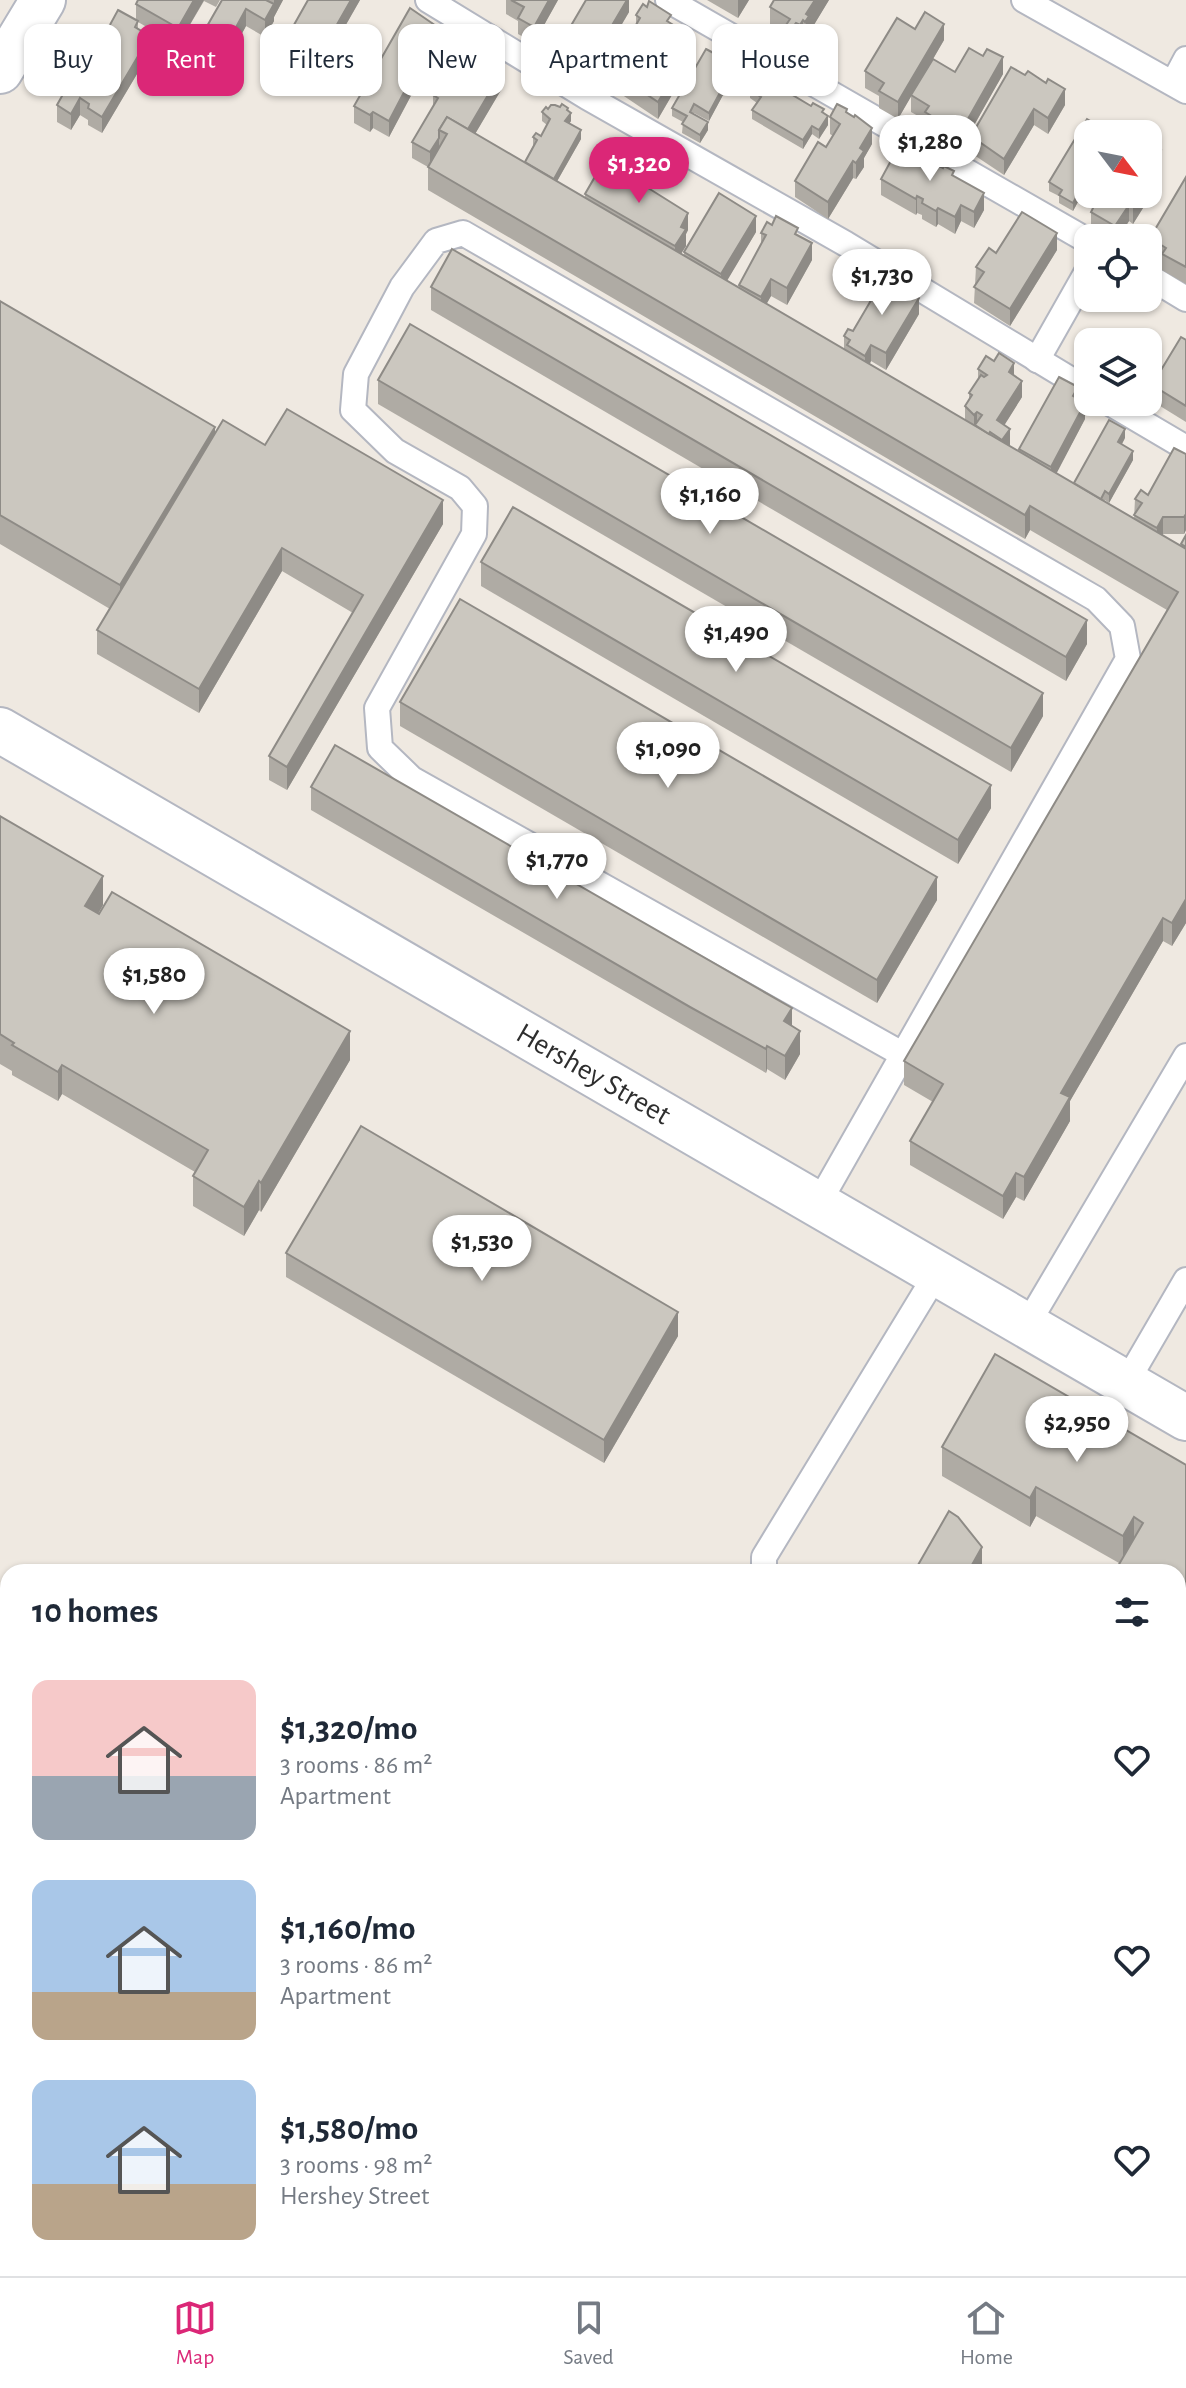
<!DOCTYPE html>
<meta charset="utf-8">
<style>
body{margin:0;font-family:"Alegreya Sans",sans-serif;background:#f2f2f3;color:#1f2937;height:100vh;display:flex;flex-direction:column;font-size:30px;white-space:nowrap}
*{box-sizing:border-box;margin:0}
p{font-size:26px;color:#747a83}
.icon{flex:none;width:44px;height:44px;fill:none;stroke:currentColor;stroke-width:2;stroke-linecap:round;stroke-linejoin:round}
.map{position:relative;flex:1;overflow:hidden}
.sheet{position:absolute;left:0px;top:1564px;width:1186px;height:712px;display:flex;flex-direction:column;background:#fff;border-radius:24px 24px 0 0;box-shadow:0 2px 6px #0004}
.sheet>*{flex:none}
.hud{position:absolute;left:24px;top:24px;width:1138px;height:72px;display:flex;gap:16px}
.needle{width:52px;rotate:122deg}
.buttons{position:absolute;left:1074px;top:120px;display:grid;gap:16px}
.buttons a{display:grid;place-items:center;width:88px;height:88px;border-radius:16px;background:#fff;box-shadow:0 2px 6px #0004;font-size:40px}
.price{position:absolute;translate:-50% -68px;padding:0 18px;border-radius:28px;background:#fff;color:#222;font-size:26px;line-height:52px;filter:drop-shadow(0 2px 4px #0008)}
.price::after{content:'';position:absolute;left:50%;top:48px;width:24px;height:18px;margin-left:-12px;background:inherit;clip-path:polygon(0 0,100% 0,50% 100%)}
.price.on{background:#db2777;color:#fff}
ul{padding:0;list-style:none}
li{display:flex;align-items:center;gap:24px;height:200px;padding:0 32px}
li span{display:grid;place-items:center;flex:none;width:224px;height:160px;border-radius:16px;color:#555}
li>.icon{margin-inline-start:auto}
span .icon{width:96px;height:96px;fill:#fffc;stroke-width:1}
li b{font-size:34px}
h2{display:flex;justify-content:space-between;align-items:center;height:96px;padding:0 32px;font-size:34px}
.tag{padding:0 28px;border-radius:16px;background:#fff;box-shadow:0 2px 6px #0004;font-size:28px;line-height:72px}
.tag.on{background:#db2777;color:#fff}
.menu{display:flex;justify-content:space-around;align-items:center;height:112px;border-top:2px solid #e0e1e3;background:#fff;font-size:22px;color:#747a83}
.menu a{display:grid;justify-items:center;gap:4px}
.menu .on{color:#db2777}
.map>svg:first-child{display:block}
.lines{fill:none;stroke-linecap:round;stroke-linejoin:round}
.lane-casing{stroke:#b4b7c1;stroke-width:28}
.street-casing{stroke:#b4b7c1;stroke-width:48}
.primary-casing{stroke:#c9c9c9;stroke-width:48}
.lane{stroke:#fff;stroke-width:24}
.street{stroke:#fff;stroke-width:44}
.primary{stroke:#f2d163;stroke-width:44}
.wall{fill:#afaba4}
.shaded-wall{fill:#8e8b86}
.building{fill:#cbc7bf;stroke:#8e8b86;stroke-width:2}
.labels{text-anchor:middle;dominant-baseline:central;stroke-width:7;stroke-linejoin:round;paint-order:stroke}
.street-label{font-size:30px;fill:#2e2e2e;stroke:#fff}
</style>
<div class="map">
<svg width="1186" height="2276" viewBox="0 0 1186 2276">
<rect width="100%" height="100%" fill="#efe9e1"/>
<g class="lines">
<defs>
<g id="lane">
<path d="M428,0L587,97L846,244L1088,390"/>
<path d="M668,0L1088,241"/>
<path d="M1024,0L1186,91"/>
<path d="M1186,59L1178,74L1186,88"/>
<path d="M1148,276L1186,299"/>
<path d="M1037,360L1088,270"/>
<path d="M1108,402L1186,448"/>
<path d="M818,1204L1128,659L1122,626L1096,599L463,233L436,241L402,287L356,374L353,410L395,451L460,488L475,506L474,534L377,708L380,748L412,779L902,1054"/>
<path d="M1027,1325L1186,1056"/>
<path d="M1126,1383L1186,1280"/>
<path d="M764,1572V1557L937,1273"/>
<path d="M1178,2210L1186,2214"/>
<path d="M1052,2268L1066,2276"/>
<path d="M504,2276L508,2268"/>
<path d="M876,2276L880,2268"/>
</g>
<g id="street">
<path d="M0,71L43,0"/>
<path id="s1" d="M0,730L1186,1418"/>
</g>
<g id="primary">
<path d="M1178,2150L1186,2135"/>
<path d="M1109,2276L1114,2268"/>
</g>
</defs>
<!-- lane casing -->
<use href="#lane" class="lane-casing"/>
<!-- street casing -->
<use href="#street" class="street-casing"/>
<!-- primary casing -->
<use href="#primary" class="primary-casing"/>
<!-- lane -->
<use href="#lane" class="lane"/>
<!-- street -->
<use href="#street" class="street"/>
<!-- primary -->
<use href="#primary" class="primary"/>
</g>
<!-- wall -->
<g class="wall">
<path d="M138,0H220L216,7L204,1L178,45L138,22V29L150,52L102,133L88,125V120L80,115L71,130L57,122V105L74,91L136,20V4Z"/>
<path d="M222,0H283L274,17V21L265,37L246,26L228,59L226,58L220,67L206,59V28Z"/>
<path d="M308,0H360L311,86L307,85L304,90L299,87V80L297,78L291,89L273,79V62Z"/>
<path d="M506,0H558L534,43L518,34V21L506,14Z"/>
<path d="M629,0V12L592,75L562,58V41Z"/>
<path d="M707,0H749L738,18Z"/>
<path d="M774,0H829L809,33V40L805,46L803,44L800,49L796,46L792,52L786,48V41L770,31V7Z"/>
<path d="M410,8L442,47L426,75L423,73L389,137L373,128L370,132L354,123V106Z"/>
<path d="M636,15L671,23L683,48L671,68L676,88L658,119L609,86L610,59L618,56L636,26Z"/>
<path d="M915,29L944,40L933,59L955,72L1003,74L960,150L925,129V120L911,112V96L898,119L879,108V96L865,88V71Z"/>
<path d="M719,65L718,67L730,82L709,121L694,113L693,114L708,130L700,143L682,133L683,122L672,116V108Z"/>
<path d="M491,67L501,90L475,134L525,162L533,146V137L541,136L547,125L542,121V112L548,109L568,111L571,121L569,124L581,139L557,181L585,198V194L688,230L686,234V246L681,254L684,255V252L756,232L727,280L739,287V285L761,244V233L798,235L812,260L787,305L771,296L766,304L844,349V336L853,331L869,303V295L906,290L919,314L886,370L871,361L870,364L965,420V406L969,400V393L978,380V369L1014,376L1022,397L1004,425L1010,446L1019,451V449L1078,399L1085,419L1056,473L1074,483L1125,438L1122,444L1133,460L1109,503L1105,500L1104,501L1134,519L1135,499L1148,495L1186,454V530L1184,534H1163L1162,535L1181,546L1186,535V923L1172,946L1163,941L1070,1101V1121L1024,1201L1016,1197L1003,1219L910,1165V1141L933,1102L904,1085V1061L1167,610L1030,530L1025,539L428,190V167L412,158V142L433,106V95L441,93L446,85V76Z"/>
<path d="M1011,67L1065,105L1048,134L1034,125L1004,175L971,153V136Z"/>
<path d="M750,90L824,113L828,125L819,139L812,134L803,149L752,119V110L757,103L750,98Z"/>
<path d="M847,113L872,144L864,158V167L856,179L853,178L828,219L795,197V181L826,147L833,136L830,134V117Z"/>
<path d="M1087,119L1099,126L1101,123L1114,131V134H1088V185L1085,190L1086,200L1083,203L1079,200L1073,211L1059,203V196L1049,191V182Z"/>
<path d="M1148,142L1161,167L1154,179L1155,196L1149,204L1143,200V208L1133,224L1129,221L1118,238H1107L1091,229V212L1100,194H1148Z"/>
<path d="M917,153L954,176L984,210L974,228L961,221L955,234L938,224L936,227L922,219V215L917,213L916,215L881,195V179Z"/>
<path d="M1186,177V284L1162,270V262L1150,254V238Z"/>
<path d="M1057,250L1010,326L974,303L976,267L996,253Z"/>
<path d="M431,287L1087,644L1066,681L431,310Z"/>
<path d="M0,301L215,433L265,445L443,524L287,790L269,780V756L353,613L282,571L199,713L97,654V630L110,609L0,544Z"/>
<path d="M1186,340V422L1152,401V385Z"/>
<path d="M378,380L1043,716L1011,772L378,404Z"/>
<path d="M481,562L991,808L958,864L481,586Z"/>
<path d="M400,702L937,900L877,1003L400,726Z"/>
<path d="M311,787L800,1054L785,1080L767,1069L766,1073L311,810Z"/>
<path d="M0,816L103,905L98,914L350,1060L261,1212L259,1210L244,1236L193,1206V1176L195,1172L62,1094L58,1101L12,1075V1071L0,1064Z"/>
<path d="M286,1253L678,1336L604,1463L286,1277Z"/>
<path d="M942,1447L1186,1465V1634L1178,1630V1572H1118L1119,1563L1036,1516L1030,1527L942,1476Z"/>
</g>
<!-- shaded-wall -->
<g class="shaded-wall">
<path d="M194,0H204L178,45V28Z"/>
<path d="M274,0H283L274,17V21L265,37V20L274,5Z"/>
<path d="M351,0H360L311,86V70Z"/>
<path d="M549,0H558L534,43V27Z"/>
<path d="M627,0H629V12L592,75V59Z"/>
<path d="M738,0H749L738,18Z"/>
<path d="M815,0H829L809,33V40L805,46L806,14Z"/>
<path d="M246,9V26L228,59V42Z"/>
<path d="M803,20V44L800,49V25Z"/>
<path d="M796,23V46L792,52V28Z"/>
<path d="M944,24V40L898,119V102Z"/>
<path d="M442,30V47L426,75V58Z"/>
<path d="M683,31V48L664,80V64Z"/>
<path d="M150,36V52L102,133V117Z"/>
<path d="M226,41V58L220,67V50Z"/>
<path d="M491,52V69L484,63Z"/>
<path d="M423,56V73L389,137V121Z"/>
<path d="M1003,57V74L960,150V133Z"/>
<path d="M297,62V78L291,89V73Z"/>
<path d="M307,68V85L304,90V73Z"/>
<path d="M676,72V88L658,119V102Z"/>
<path d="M501,73V90L465,151V134Z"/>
<path d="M730,74V82L709,121V113Z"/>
<path d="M1065,89V105L1048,134V118Z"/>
<path d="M80,98V115L71,130V114Z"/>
<path d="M1034,109V125L1004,175V159Z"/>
<path d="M373,112V128L370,132V115Z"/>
<path d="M571,113V121L565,130V121Z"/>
<path d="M828,116V125L819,139V130Z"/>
<path d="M708,122V130L700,143V135Z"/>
<path d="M812,126V134L803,149V140Z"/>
<path d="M872,128V144L864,158V167L856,179V163L860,148Z"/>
<path d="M581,130V139L551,192V184Z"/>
<path d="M439,138V154L430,169V152Z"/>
<path d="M1161,150V167L1149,187L1148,172Z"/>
<path d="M853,161V178L828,219V202Z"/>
<path d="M1088,176V185L1083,194L1081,188Z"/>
<path d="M1155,179V196L1149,204V188Z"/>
<path d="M1079,192V200L1073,211V203Z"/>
<path d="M984,193V210L974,228V212Z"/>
<path d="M1139,194H1143V208L1133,224V207Z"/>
<path d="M917,196V213L916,215V199Z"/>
<path d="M961,205V221L955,234V217Z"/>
<path d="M1129,205V221L1118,238H1115V226Z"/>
<path d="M938,208V224L936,227V211Z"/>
<path d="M688,213V230L686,234V246L675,263V246L681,227Z"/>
<path d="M756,216V232L721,291V274Z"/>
<path d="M1057,233V250L1010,326V309Z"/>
<path d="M812,243V260L787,305V288Z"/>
<path d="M771,279V296L761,314V297Z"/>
<path d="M919,298V314L886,370V353Z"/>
<path d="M871,345V361L865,372V356Z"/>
<path d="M1014,363V379L1009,372Z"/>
<path d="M1022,381V397L997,437V420Z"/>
<path d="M1085,403V419L1051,484V467Z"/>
<path d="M977,412V428L974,426V415Z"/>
<path d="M215,427V456L120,615V585Z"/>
<path d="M1010,429V446L1002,457V440Z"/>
<path d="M1125,429V438L1118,451V442Z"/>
<path d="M1133,451V460L1109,503V494Z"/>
<path d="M443,500V524L287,790V767Z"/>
<path d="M1030,506V530L1025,539V515Z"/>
<path d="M1186,514V530L1184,534V517Z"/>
<path d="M1163,517V534L1157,545V528Z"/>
<path d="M282,548V571L199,713V689Z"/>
<path d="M1087,620V644L1066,681V657Z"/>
<path d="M1043,693V716L1011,772V748Z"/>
<path d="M991,785V808L958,864V840Z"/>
<path d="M103,876V905L85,936V906Z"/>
<path d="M937,877V900L877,1003V980Z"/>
<path d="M1186,899V923L1172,946V923Z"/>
<path d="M1163,918V941L1070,1101V1121L1024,1201V1177L1061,1093Z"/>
<path d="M792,1008V1031L784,1021Z"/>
<path d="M350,1031V1060L261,1212V1183Z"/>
<path d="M800,1031V1054L785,1080V1056Z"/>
<path d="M767,1046V1069L766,1073V1049Z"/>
<path d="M62,1065V1094L58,1101V1072Z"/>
<path d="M1016,1173V1197L1003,1219V1196Z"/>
<path d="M259,1181V1210L244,1236V1207Z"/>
<path d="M678,1312V1336L604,1463V1440Z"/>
<path d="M1036,1487V1516L1030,1527V1498Z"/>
<path d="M1134,1517V1546L1123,1566V1536Z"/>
<path d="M982,1547V1572H968Z"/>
<path d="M399,2268H416L412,2276H395Z"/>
<path d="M830,2268H847L842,2276H825Z"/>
</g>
<!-- building -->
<g class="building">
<path d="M138,0H194L178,28L136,4Z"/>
<path d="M222,0H266L274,4L265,20L246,9L228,42L226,41L220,50L206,43L213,32L206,28Z"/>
<path d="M308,0H351L311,70L307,68L304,73L299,70L302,65L297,62L291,73L273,62Z"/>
<path d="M511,0H549L534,27L518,18L524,7Z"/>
<path d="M586,0H627L592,59L562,41Z"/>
<path d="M774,0H815L806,14L809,16L805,22L803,20L800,25L796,23L792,28L786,25L790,19L770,7Z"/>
<path d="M649,1L671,15L667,21L683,31L664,64L676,72L658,102L609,69L614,61L610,59L614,53L618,56L640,18L636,15L643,4L647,7Z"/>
<path d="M410,8L442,30L426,58L423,56L389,121L373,112L370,115L354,106Z"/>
<path d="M118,10L138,21L135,27L150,36L102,117L88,108L89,104L80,98L71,114L57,105L67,87L74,91Z"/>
<path d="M925,12L944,24L898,102L879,91L884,83L865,71L897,18L915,29Z"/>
<path d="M472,41L491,52L484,63L501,73L468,129L447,117L439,130V138L430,152L412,142L438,98L433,95L436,89L441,93L450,78L446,76L461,50L466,53Z"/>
<path d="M969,48L983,56L987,49L1003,57L960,133L925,112L929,106L911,95L933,59L955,72Z"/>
<path d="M706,49L719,56L714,65L730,74L709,113L694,104L690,112L708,122L700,135L682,124L687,116L672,108Z"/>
<path d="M1011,67L1025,75L1028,71L1046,83L1048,79L1065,89L1048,118L1034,109L1004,159L971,136Z"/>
<path d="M759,75L811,106L813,103L824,109L822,112L828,116L819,130L812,126L803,140L752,110L761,97L750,90Z"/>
<path d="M562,104L568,108L567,110L571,113L565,121L581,130L554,179L525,162L537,140L533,137L536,133L541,136L550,119L542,112L546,107L548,109L551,105H555L560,107Z"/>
<path d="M837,104L847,109L846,112L854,117L855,115L872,128L860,148L864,151L856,163L853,161L828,202L795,181L818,142L826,147L840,124L830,117Z"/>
<path d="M447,117L1186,549V899L1172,923L1163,918L1061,1093L1070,1097L1024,1177L1016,1173L1003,1196L910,1141L943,1084L904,1061L1178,592L1030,506L1025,515L428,167L447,134L439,130Z"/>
<path d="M1087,119L1099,126L1101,123L1114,131L1112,134H1088V176L1081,188L1086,191L1083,195L1079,192L1073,203L1059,195L1062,190L1049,182Z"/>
<path d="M1148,142L1161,150L1148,172Z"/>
<path d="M900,144L911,151L913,148L917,150L916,153L943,168L944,166L954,171L952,175L984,193L974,212L961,205L955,217L938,208L936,211L922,203L923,199L917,196L916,199L881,179Z"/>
<path d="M613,166L688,213L681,227L686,229L675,246L585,194L596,175L604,180Z"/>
<path d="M1148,175L1155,179L1149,188L1148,187Z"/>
<path d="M1186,177V267L1162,254L1166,248L1150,238Z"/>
<path d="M719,193L756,216L721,274L684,252Z"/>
<path d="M1100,194H1141L1133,207L1129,205L1115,226L1091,212Z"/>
<path d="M1022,212L1057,233L1010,309L974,287L984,272L976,267L989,248L996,253Z"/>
<path d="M776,216L798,228L795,234L812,243L787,288L771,279L761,297L739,285L766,235L761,233L767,222L772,225Z"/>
<path d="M452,249L1087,620L1066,657L431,287Z"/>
<path d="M886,274L906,286L903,289L919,298L886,353L871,345L865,356L847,345L850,340L844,336L848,329L853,331L873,297L869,295L880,277L883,279Z"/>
<path d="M0,301L215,427L120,585L0,515Z"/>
<path d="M410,324L1043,693L1011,748L378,380Z"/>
<path d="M1181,337L1186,340V406L1152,385Z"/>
<path d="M999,353L1014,363L1009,372L1022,381L997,420L1010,429L1002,440L990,432L989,434L975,425L982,415L977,412L974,415L965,406L972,395L969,393L981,375L984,377L987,375L978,369L986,356L994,361Z"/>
<path d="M1059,377L1078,387L1073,396L1085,403L1051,467L1019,449Z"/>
<path d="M287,409L443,500L287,767L269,756L363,595L282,548L199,689L97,630L223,420L265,445Z"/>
<path d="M1109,420L1125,429L1118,442L1133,451L1109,494L1105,491L1101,499L1074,483Z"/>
<path d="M1174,448L1186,454V514L1184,517H1163L1157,528L1134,515L1142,503L1135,499L1141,490L1148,495Z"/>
<path d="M513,507L991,785L958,840L481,562Z"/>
<path d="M1186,535V547L1181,544Z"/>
<path d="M460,599L937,877L877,980L400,702Z"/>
<path d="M335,745L792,1008L784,1021L800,1031L785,1056L767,1046L766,1049L690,1007L311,787Z"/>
<path d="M0,816L103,876L85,906L99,914L112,892L350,1031L261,1183L259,1181L244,1207L193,1176L208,1150L62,1065L58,1072L12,1045L14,1043L0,1034Z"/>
<path d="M361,1126L678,1312L604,1440L286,1253Z"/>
<path d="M995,1354L1186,1465V1605L1178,1600V1572H1129L1118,1566L1143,1523L1134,1517L1123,1536L1036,1487L1030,1498L942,1447Z"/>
<path d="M949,1511L958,1517L982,1547L968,1572H914Z"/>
<path d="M25,2268H80L94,2276H20Z"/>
<path d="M299,2268H399L395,2276H294Z"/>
<path d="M596,2268H830L825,2276H592Z"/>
</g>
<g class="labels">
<!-- street labels -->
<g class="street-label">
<text stroke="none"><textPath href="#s1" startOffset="686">Hershey Street</textPath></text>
</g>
</g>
</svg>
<div class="buttons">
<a><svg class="needle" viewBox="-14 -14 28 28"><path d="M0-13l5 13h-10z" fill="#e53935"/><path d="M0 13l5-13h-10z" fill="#747a83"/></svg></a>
<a><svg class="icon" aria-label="locate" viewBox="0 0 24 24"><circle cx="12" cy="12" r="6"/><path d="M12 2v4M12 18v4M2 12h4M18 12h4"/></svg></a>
<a><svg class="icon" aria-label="layers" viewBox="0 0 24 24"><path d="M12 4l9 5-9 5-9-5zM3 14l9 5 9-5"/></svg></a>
</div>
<b class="price" style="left:930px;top:183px">$1,280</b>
<b class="price on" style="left:639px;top:205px">$1,320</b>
<b class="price" style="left:882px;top:317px">$1,730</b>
<b class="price" style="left:710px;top:536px">$1,160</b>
<b class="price" style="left:736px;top:674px">$1,490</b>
<b class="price" style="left:668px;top:790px">$1,090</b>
<b class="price" style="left:557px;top:901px">$1,770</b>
<b class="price" style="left:154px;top:1016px">$1,580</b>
<b class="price" style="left:482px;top:1283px">$1,530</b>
<b class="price" style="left:1077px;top:1464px">$2,950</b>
<div class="hud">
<a class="tag">Buy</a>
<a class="tag on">Rent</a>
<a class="tag">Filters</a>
<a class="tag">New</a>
<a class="tag">Apartment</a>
<a class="tag">House</a>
</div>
<section class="sheet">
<h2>10 homes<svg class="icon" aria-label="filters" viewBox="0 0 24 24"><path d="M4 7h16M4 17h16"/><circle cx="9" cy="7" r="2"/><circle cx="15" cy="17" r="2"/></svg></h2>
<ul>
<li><span style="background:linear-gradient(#f6c9c9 60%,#9aa5b1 0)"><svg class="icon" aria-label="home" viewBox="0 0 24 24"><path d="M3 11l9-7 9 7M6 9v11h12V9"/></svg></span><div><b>$1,320/mo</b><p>3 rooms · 86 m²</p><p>Apartment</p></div><svg class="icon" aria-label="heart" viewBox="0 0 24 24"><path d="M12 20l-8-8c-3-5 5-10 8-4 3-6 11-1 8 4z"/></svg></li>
<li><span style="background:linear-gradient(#a9c7e8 70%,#b9a48a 0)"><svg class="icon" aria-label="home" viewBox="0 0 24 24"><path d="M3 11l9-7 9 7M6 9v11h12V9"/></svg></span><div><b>$1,160/mo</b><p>3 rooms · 86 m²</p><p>Apartment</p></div><svg class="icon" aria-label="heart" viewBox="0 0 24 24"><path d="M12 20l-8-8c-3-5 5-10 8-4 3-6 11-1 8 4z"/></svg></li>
<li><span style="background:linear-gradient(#a9c7e8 65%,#b9a48a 0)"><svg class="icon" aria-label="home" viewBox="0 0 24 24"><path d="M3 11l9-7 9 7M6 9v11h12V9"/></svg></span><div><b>$1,580/mo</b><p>3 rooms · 98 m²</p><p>Hershey Street</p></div><svg class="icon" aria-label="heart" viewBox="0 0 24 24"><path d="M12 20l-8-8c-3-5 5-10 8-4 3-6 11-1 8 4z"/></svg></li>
</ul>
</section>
</div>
<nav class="menu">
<a class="on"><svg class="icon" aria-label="map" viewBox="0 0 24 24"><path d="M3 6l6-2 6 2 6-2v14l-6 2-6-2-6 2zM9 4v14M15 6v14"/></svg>Map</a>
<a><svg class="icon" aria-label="saved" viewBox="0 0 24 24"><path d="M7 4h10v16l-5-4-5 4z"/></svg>Saved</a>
<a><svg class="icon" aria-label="home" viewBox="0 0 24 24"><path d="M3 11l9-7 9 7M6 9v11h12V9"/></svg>Home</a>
</nav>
